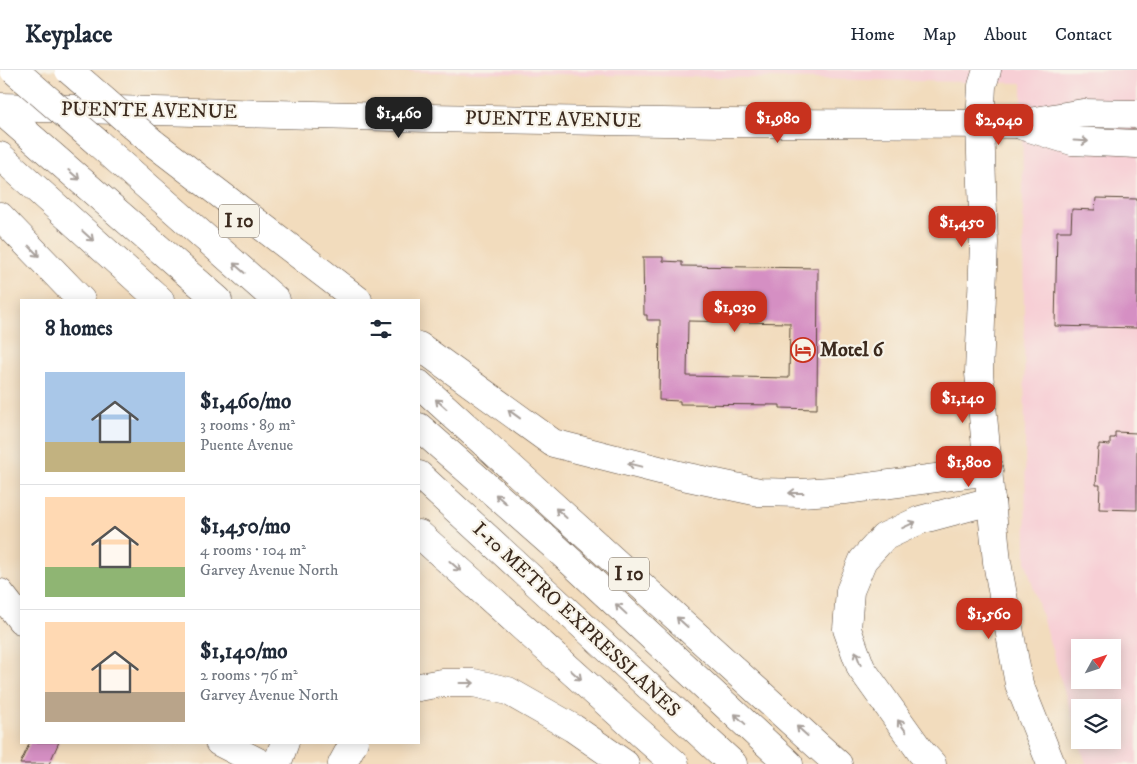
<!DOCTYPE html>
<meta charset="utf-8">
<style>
body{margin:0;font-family:"IM FELL DW Pica",serif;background:#f2f2f3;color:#1f2937;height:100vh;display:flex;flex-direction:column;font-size:19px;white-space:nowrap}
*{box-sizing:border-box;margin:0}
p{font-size:16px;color:#747a83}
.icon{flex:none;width:28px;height:28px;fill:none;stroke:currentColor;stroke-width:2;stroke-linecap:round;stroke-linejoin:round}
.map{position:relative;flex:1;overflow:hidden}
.drawer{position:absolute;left:20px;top:229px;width:400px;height:445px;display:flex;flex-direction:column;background:#fff;border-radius:0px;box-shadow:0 2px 12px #0003}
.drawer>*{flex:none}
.needle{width:32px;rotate:50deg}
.buttons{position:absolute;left:1071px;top:569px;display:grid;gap:10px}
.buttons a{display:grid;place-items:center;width:50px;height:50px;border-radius:0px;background:#fff;box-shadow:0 2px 12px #0003;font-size:25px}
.price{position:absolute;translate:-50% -42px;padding:0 11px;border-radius:10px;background:#c8321e;color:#fff;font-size:16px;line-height:32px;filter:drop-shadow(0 1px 2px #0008)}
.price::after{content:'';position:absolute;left:50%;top:30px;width:15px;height:11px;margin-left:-8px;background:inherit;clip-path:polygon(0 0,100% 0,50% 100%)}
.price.active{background:#222;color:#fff}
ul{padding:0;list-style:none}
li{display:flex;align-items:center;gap:15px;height:125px;padding:0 25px}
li+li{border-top:1px solid #e0e1e3}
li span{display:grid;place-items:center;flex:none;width:140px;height:100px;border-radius:0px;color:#555}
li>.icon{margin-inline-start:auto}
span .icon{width:60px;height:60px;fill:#fffc;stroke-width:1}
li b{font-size:21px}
h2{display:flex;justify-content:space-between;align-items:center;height:60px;padding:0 25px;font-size:21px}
header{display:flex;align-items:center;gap:30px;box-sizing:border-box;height:70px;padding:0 25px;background:#fff;border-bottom:1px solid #e0e1e3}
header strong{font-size:24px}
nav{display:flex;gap:28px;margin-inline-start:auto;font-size:18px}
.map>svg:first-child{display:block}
.built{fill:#f7cfd5;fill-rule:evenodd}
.building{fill:#d58fc3;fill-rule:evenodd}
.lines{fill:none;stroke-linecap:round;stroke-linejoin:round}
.tertiary-casing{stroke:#564536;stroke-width:29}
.secondary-casing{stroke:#564536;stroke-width:29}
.motorway-casing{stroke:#564536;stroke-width:29}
.tertiary{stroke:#fff;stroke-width:28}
.secondary{stroke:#fff;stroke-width:28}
.motorway{stroke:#fff;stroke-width:28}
.motorway-bridge-casing{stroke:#564536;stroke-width:29;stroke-linecap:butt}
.motorway-bridge{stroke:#fff;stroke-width:28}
.oneway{stroke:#a79f9a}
.labels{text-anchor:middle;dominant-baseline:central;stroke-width:4.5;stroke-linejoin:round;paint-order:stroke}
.shield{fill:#f7f3e8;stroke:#73665b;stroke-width:1}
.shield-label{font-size:19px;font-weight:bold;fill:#3b2a1e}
.street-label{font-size:20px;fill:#3b2a1e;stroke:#f7f3e8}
.poi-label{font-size:20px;font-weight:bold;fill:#3b2a1e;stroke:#f7f3e8;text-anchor:start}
</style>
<header>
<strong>Keyplace</strong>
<nav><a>Home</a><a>Map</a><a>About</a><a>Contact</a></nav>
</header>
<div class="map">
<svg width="1137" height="694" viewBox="0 0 1137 694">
<rect width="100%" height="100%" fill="#f7f3e8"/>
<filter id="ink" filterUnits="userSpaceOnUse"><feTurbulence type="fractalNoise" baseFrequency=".02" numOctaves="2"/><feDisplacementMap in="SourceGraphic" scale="10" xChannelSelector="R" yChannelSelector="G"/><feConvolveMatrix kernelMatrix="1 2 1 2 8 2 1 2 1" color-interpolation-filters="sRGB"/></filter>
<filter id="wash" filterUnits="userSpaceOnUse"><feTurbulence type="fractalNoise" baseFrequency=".0096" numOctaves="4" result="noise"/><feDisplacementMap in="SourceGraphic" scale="20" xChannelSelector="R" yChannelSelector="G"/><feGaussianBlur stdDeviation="1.12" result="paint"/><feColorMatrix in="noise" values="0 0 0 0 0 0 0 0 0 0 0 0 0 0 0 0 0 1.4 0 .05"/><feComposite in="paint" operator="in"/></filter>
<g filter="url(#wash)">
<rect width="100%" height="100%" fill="#f2dcbd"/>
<!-- built -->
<path class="built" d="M328,0H1137V694H1086L1026,493L1022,13ZM1080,578H1112V610H1080ZM1080,638H1112V670H1080Z"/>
<g id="blocks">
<!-- building -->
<g class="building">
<path d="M1096,128L1137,129V258L1055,256L1057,161H1071L1072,139L1095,140Z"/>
<path d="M643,187H663V191L682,192V196L818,198L817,339L780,338V335L680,334V331L659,330L660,250H647V245H644ZM688,251L790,253L789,308L687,306Z"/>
<path d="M1115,362L1137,363V440L1099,439L1100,415H1096L1098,378H1099V374L1110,375V368H1115Z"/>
<path d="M30,672H59L49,694H20Z"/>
</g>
</g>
</g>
<g filter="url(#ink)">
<use href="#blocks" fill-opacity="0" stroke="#564536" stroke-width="1"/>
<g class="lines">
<defs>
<path id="tertiary" d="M991,431L997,492L1019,614L1051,694"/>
<g id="secondary">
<path d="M987,0L982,16L980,54L984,173L979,303L991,431"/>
<path d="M0,37L430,48L722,53L1017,54L1083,43L1137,44"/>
<path d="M1023,56L1072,71L1137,74"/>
<path d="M0,523L21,550"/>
<path d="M219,672L262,694"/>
</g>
<g id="motorway">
<path d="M0,40L218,230"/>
<path d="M152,72L358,230"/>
<path d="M98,73L276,230"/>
<path d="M0,86L160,230"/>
<path d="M0,146L81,230"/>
<path d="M419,276L553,373L683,406L759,422L801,423L845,420L989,401"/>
<path d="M419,314L838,694"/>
<path d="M419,357L553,475L789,694"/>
<path d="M419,405L733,694"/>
<path d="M419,464L675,694"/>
<path d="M419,617L442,613H474L508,621L573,658L625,694"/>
<path d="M277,694L285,672"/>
<path d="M342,694L354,672"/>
<path d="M932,694L921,682L861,598L847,559L850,521L863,490L884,467L920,450L991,431"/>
</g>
</defs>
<!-- tertiary casing -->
<use href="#tertiary" class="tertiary-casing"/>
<!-- secondary casing -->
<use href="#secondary" class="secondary-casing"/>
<!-- motorway casing -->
<use href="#motorway" class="motorway-casing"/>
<!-- tertiary -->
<use href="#tertiary" class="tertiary"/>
<!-- secondary -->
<use href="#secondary" class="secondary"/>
<!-- motorway -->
<use href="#motorway" class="motorway"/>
<defs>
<g id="motorway-bridge">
<path d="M14,0L98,73"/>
<path d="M69,0L152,72"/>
</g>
</defs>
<!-- motorway-bridge casing -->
<use href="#motorway-bridge" class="motorway-bridge-casing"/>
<!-- motorway-bridge -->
<use href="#motorway-bridge" class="motorway-bridge"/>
</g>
<!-- one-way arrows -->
<defs><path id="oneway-shaft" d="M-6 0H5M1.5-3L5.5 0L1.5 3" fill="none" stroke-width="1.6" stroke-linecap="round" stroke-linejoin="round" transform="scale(1.25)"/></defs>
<g class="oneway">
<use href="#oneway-shaft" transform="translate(1081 71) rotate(3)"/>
<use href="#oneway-shaft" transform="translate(74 105) rotate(41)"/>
<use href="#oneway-shaft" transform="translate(88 166) rotate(42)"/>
<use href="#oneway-shaft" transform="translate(34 181) rotate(46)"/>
<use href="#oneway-shaft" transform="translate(239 198) rotate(-139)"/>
<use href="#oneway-shaft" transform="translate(441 334) rotate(-138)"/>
<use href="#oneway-shaft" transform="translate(514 344) rotate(-144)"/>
<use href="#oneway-shaft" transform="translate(635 395) rotate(-166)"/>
<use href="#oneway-shaft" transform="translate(796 423) rotate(180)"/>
<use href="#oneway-shaft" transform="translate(501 429) rotate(-139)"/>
<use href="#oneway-shaft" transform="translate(561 443) rotate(-138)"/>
<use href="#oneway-shaft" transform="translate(909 455) rotate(-25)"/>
<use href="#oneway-shaft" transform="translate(455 496) rotate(42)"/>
<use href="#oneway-shaft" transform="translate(621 539) rotate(-137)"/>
<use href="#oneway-shaft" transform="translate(682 552) rotate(-138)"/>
<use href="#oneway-shaft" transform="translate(858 588) rotate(-111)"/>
<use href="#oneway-shaft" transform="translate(576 605) rotate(42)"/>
<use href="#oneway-shaft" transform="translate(467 613)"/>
<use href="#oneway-shaft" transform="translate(740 649) rotate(-137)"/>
<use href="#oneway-shaft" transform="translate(902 656) rotate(-125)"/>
<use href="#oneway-shaft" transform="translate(802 661) rotate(-138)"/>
</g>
</g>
<!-- icons -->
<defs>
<symbol id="hotel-ring" viewBox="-11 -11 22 22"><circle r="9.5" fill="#f7f3e8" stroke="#c8321e" stroke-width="1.5"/><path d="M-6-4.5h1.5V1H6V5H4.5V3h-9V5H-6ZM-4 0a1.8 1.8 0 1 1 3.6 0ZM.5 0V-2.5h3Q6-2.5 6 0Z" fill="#c8321e"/></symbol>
</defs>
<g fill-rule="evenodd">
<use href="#hotel-ring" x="789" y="266" width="28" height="28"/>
</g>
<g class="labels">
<!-- shield labels -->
<g class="shield">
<rect x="219" y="134.5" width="40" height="33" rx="4"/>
<rect x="609" y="487.5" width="40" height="33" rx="4"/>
</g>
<g class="shield-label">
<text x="239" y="151">I 10</text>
<text x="629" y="504">I 10</text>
</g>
<!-- street labels -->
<g class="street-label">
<text transform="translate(149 41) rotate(1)">PUENTE AVENUE</text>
<text transform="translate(553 50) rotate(1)">PUENTE AVENUE</text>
<text transform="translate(576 550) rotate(43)">I-10 METRO EXPRESSLANES</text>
</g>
<!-- poi labels -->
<g class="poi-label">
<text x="820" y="280">Motel 6</text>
</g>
</g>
</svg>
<div class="buttons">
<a><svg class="needle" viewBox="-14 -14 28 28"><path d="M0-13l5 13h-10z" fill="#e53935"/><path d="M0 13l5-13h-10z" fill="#747a83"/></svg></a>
<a><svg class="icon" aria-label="layers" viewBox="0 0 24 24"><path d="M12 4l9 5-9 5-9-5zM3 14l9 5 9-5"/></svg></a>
</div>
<b class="price active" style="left:399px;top:69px">$1,460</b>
<b class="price" style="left:778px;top:74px">$1,980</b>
<b class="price" style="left:999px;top:76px">$2,040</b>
<b class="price" style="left:962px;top:178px">$1,450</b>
<b class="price" style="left:735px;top:263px">$1,030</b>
<b class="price" style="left:963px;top:354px">$1,140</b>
<b class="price" style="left:969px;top:418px">$1,800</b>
<b class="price" style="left:989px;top:570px">$1,560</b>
<section class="drawer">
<h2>8 homes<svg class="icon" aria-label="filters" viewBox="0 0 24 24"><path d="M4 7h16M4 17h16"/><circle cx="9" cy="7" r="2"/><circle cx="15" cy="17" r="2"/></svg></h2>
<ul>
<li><span style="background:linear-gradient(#a9c7e8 70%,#c2b280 0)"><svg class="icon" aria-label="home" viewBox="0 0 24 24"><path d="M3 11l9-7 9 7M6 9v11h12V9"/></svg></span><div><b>$1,460/mo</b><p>3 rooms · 89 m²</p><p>Puente Avenue</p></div></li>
<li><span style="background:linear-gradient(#ffd9b3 70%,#8fb573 0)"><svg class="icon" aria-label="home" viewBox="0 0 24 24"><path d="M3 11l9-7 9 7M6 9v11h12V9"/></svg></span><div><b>$1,450/mo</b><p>4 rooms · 104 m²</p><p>Garvey Avenue North</p></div></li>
<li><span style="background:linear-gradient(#ffd9b3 70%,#b9a48a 0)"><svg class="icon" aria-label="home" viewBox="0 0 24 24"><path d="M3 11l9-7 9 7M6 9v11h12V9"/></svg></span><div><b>$1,140/mo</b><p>2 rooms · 76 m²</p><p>Garvey Avenue North</p></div></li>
</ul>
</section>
</div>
